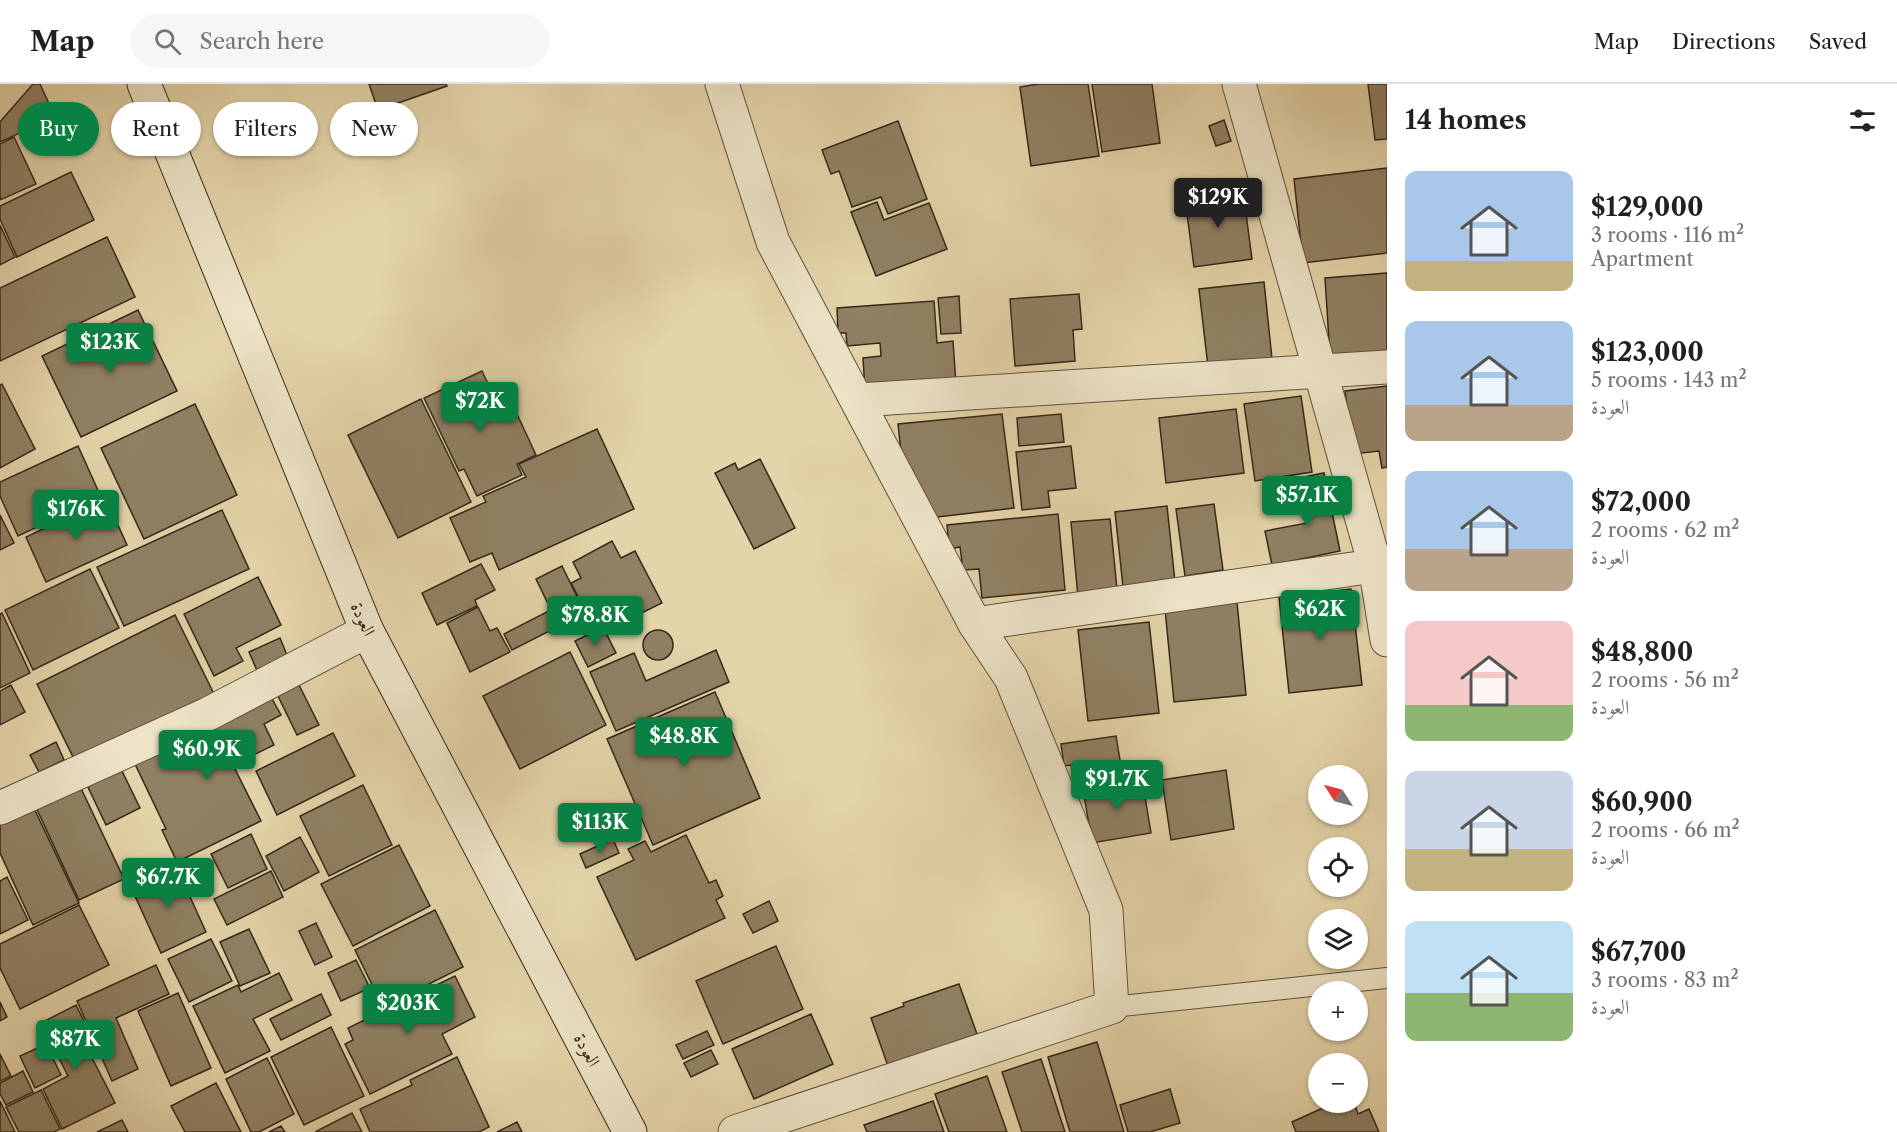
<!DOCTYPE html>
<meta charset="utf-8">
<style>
body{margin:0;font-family:"Libre Caslon Text",Amiri,serif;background:#f6f6f6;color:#202124;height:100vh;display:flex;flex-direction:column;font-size:22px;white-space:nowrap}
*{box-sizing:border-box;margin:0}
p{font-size:20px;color:#757577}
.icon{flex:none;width:33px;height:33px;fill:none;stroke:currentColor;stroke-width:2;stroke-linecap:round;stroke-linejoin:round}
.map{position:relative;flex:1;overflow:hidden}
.side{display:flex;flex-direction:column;background:#fff;width:510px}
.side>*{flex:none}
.top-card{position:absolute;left:18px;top:18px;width:570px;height:54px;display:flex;gap:12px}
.needle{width:39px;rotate:306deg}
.tools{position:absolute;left:1308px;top:681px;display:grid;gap:12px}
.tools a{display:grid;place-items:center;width:60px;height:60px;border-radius:50%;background:#fff;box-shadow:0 2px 4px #0004;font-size:30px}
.price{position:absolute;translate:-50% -51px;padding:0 14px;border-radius:6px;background:#0b8043;color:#fff;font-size:20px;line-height:39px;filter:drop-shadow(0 2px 3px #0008)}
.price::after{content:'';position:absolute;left:50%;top:36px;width:18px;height:14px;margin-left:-9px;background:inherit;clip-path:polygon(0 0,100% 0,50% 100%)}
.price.active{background:#222;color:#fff}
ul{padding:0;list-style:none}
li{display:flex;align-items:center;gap:18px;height:150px;padding:0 18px}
li span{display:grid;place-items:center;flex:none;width:168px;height:120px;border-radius:12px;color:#555}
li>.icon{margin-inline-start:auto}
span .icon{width:72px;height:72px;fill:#fffc;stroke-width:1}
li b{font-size:26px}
h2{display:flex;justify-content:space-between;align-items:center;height:72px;padding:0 18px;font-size:26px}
.chip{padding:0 21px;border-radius:27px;background:#fff;box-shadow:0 2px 4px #0004;font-size:21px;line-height:54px}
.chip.active{background:#0b8043;color:#fff}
header{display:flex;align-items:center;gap:36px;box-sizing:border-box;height:84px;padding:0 30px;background:#fff;border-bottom:2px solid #e0e0e0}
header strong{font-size:28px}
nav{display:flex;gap:33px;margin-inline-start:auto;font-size:21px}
.search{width:420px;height:54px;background:#f6f6f6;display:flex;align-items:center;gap:15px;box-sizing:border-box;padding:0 21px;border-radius:33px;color:#757577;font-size:22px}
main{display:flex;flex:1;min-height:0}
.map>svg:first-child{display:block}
.building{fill:#908164;stroke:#342719;stroke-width:1.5}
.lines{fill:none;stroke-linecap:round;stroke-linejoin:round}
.lane-casing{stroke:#60523d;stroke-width:22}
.street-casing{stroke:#60523d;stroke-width:35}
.secondary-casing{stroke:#342719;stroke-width:35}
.lane{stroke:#ede3c7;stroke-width:20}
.street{stroke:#ede3c7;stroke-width:33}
.secondary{stroke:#ede3c7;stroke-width:33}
.labels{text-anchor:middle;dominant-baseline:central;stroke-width:5;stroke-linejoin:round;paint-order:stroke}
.street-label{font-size:18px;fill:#342719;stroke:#ede3c7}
</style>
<header>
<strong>Map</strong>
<div class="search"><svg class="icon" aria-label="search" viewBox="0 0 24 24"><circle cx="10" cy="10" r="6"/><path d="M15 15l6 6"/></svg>Search here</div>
<nav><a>Map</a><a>Directions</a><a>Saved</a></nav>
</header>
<main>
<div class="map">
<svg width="1387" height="1048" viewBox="0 0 1387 1048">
<rect width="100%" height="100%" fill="#e4d4a9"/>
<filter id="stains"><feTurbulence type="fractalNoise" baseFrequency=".00333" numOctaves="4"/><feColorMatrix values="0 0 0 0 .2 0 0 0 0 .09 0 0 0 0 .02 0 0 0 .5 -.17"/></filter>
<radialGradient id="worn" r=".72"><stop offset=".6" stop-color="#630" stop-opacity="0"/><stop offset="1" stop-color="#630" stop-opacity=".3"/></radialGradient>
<!-- building -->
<g class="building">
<path d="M33,0H40L55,33L0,58V38Z"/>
<path d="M369,0H446L447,2L378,26Z"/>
<path d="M1038,0H1088L1099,72L1031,82L1020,3Z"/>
<path d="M1092,0H1152L1160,59L1102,68Z"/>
<path d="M1368,0H1387V55L1375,56Z"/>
<path d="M1224,36L1231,57L1216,62L1209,42Z"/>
<path d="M898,37L927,115L888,130L881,113L852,123L839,87L831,90L822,66Z"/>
<path d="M14,53L36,100L0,116V60Z"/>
<path d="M1387,84V169L1303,179L1294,95Z"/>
<path d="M71,88L94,136L17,173L0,135V122Z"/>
<path d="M1243,107L1252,175L1194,183L1185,115Z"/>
<path d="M877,118L884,136L929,119L947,165L876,192L851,128Z"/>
<path d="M0,141L15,173L0,181Z"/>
<path d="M107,153L135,213L0,277V204Z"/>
<path d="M1387,189V270L1330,273L1325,194Z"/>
<path d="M1264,198L1272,275L1208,283L1199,205Z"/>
<path d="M1079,210L1082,245L1073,246L1075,277L1015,282L1010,215Z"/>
<path d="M959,212L961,249L941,250L938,214Z"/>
<path d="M934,217L937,259L953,257L956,300L865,307L863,274L881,272L880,259L847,262L846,249H838L837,224Z"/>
<path d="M138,226L177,307L81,353L42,272Z"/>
<path d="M482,287L504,334L516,328L536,371L517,380L522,391L477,412L464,385L459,387L424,314Z"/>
<path d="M2,300L35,365L0,384V301Z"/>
<path d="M1387,302V383L1382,384L1379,367L1353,370L1345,307Z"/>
<path d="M1301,312L1312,388L1255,397L1244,320Z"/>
<path d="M421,315L471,418L398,454L348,351Z"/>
<path d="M195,320L237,411L144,455L101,364Z"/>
<path d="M1236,325L1244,389L1166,399L1159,334Z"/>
<path d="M1002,330L1014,424L929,434L902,377L898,340Z"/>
<path d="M1061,330L1064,358L1019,362L1017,334Z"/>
<path d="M597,345L634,425L499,486L492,469L470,478L450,434L486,418L483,412L526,393L519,380Z"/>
<path d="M78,362L101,413L18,452L0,412V398Z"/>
<path d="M1071,362L1076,404L1048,407L1050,423L1022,426L1016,368Z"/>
<path d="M760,375L795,444L754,465L715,389L735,379L738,386Z"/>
<path d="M1324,389L1340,467L1272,481L1265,447L1307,439L1298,394Z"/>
<path d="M106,415L127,461L46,498L26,453Z"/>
<path d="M1214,420L1223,486L1185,492L1176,425Z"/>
<path d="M1167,422L1175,498L1123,503L1115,428Z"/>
<path d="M222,426L249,485L124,542L97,483Z"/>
<path d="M1058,430L1065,506L982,514L979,485L963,486L960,463L949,465L947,441Z"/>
<path d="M0,431L14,459L0,466Z"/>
<path d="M1110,435L1118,515L1078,513L1071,438Z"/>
<path d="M612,457L621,474L635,467L662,519L609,545L605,538L594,543L571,499L581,494L573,478Z"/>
<path d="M481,480L495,506L475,516L477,522L437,541L422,509Z"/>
<path d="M562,482L585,529L512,566L504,550L551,526L536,495Z"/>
<path d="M90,485L119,544L33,586L5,526Z"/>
<path d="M258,493L281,541L236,564L243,577L214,592L184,530Z"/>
<path d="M1351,505L1362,601L1289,609L1279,513Z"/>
<path d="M1237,518L1246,611L1174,618L1165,525Z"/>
<path d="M478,523L490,547L497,544L510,568L470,588L447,539Z"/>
<path d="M2,529L30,589L0,604V530Z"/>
<path d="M175,531L216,614L78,683L37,600Z"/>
<path d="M1149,538L1159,629L1088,637L1078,546Z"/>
<path d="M603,543L616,569L588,583L575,557Z"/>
<circle cx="658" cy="561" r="15"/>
<path d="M280,554L289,576L258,589L249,568Z"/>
<path d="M716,566L729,598L616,647L590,588L634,569L646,597Z"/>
<path d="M570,568L606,641L520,685L483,612Z"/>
<path d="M11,601L25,628L0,641V607Z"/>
<path d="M299,601L319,641L297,651L278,612Z"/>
<path d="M715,608L760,714L653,761L607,655Z"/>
<path d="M271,613L281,631L264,640L274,661L233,681L261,737L177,778L162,746L166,745L135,680Z"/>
<path d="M333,649L355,692L277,731L256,687Z"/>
<path d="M1116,652L1123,694L1074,702L1071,681L1064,682L1061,660Z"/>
<path d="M56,658L64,676L39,688L30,671Z"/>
<path d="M120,683L140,724L106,741L86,699Z"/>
<path d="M1226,686L1234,745L1171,756L1162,696Z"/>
<path d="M1142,695L1151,749L1092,759L1083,705Z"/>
<path d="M78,698L124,795L79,816L34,719Z"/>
<path d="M363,701L392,761L329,792L300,732Z"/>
<path d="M31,718L79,819L33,841L0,769V733Z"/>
<path d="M251,750L267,785L228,804L211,770Z"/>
<path d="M686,751L709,799L716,796L723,812L716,816L725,834L636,876L597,793L634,776L628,765L645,757L651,768Z"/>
<path d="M300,753L319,788L284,807L266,772Z"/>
<path d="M613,755L619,769L586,784L580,770Z"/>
<path d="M399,761L430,822L353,862L321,800Z"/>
<path d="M175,780L206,848L161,869L130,801Z"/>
<path d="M271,787L283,813L227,841L214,815Z"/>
<path d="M7,793L28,836L0,850V797Z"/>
<path d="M769,817L778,837L753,849L743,830Z"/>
<path d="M79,821L109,881L20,925L0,884V860Z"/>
<path d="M435,826L463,883L383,923L355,866Z"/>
<path d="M316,839L332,873L315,881L299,847Z"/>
<path d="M249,845L270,889L240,902L220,858Z"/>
<path d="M211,855L232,897L189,918L168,875Z"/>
<path d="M776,862L803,925L723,960L696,897Z"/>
<path d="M356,876L370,904L341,917L328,889Z"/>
<path d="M156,881L169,910L116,934L138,985L112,997L77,917Z"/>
<path d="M279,889L292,916L253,935L270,967L225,989L193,922L238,901L241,908Z"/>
<path d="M455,892L475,933L442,950L452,970L370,1010L345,960L353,956L348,944Z"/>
<path d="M959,900L977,950L888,982L871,934L904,922L903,919Z"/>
<path d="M178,909L211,984L171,1002L138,927Z"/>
<path d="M321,910L331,931L281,956L270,935Z"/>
<path d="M0,918L7,933L0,937Z"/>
<path d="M76,921L94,958L86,962L115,1019L62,1045L43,1005L68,992L41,939Z"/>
<path d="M811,930L833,980L754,1015L732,965Z"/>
<path d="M331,943L364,1012L304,1041L271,973Z"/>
<path d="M707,947L714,961L683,975L676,961Z"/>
<path d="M1097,958L1124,1048H1070L1048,973Z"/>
<path d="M46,960L61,991L35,1004L20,972Z"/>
<path d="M711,966L718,980L691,993L684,979Z"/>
<path d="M0,970L11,992L0,997Z"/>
<path d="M457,973L489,1043L479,1048H370L360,1025L412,1001L410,996Z"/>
<path d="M267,974L294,1030L259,1048H251L226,995Z"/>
<path d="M1041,975L1065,1048H1022L1002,988Z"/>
<path d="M23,987L33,1008L6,1021L0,1010V999Z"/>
<path d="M987,992L1007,1048H949L935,1010Z"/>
<path d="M216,999L241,1048H185L171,1022Z"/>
<path d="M1170,1005L1180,1039L1150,1048H1128L1120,1021Z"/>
<path d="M41,1006L60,1045L54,1048H19L6,1023Z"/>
<path d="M0,1017L15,1048H0Z"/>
<path d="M933,1017L944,1048H867L864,1041Z"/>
<path d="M1336,1018H1354L1358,1030L1369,1025L1379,1048H1296L1292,1038Z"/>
<path d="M352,1029L362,1048H315Z"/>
<path d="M122,1036L128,1048H97Z"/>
<path d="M517,1038L522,1048H497Z"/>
<path d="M281,1042L285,1048H269Z"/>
</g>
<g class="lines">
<defs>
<path id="lane" d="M1112,923L1387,894"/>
<g id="street">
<path d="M722,0L773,158L975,540L1011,594L1106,826L1112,923L735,1048"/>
<path d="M1239,0L1375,481L1387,556"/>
<path d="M858,316L1387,283"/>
<path d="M975,540L1387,480"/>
<path d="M0,724L208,630L367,547"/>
</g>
<path id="secondary" d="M144,0L367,547L630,1048"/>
</defs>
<!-- lane casing -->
<use href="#lane" class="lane-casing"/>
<!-- street casing -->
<use href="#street" class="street-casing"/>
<!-- secondary casing -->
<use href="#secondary" class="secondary-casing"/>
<!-- lane -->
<use href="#lane" class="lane"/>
<!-- street -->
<use href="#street" class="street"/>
<!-- secondary -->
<use href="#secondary" class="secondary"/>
</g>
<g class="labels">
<!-- street labels -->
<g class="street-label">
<text transform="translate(363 535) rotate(66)">العودة</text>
<text transform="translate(587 966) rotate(62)">العودة</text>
</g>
</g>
<rect width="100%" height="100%" filter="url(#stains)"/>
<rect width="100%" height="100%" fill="url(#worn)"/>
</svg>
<div class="tools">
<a><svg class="needle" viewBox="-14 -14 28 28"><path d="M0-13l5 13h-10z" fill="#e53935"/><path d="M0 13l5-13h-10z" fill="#757577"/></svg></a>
<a><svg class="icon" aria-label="locate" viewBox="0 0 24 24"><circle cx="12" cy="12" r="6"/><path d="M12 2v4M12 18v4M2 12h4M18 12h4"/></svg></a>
<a><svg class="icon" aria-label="layers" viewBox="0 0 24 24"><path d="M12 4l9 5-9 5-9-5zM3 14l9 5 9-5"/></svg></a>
<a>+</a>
<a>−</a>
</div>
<b class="price active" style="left:1218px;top:145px">$129K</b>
<b class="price" style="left:110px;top:290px">$123K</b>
<b class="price" style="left:480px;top:349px">$72K</b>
<b class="price" style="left:1307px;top:443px">$57.1K</b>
<b class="price" style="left:76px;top:457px">$176K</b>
<b class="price" style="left:1320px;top:557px">$62K</b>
<b class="price" style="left:595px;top:563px">$78.8K</b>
<b class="price" style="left:684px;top:684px">$48.8K</b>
<b class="price" style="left:207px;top:697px">$60.9K</b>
<b class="price" style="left:1117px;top:727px">$91.7K</b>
<b class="price" style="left:600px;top:770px">$113K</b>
<b class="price" style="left:168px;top:825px">$67.7K</b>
<b class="price" style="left:408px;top:951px">$203K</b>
<b class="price" style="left:75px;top:987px">$87K</b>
<div class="top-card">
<a class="chip active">Buy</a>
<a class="chip">Rent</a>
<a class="chip">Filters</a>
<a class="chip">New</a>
</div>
</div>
<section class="side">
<h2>14 homes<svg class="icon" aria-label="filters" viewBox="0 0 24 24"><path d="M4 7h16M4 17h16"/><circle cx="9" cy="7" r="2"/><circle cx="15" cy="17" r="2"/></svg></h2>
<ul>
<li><span style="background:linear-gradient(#a9c7e8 75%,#c2b280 0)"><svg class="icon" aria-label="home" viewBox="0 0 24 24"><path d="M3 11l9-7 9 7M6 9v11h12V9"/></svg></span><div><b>$129,000</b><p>3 rooms · 116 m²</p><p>Apartment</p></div></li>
<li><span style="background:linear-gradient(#a9c7e8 70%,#b9a48a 0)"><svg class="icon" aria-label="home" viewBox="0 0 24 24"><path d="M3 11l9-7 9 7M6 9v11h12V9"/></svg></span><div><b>$123,000</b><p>5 rooms · 143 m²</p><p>العودة</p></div></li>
<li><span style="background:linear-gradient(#a9c7e8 65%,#b9a48a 0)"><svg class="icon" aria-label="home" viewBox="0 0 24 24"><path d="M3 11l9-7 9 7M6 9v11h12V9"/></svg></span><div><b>$72,000</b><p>2 rooms · 62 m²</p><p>العودة</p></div></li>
<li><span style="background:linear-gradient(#f6c9c9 70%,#8fb573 0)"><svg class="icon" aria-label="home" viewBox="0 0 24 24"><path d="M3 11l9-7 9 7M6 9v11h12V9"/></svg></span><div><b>$48,800</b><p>2 rooms · 56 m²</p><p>العودة</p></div></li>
<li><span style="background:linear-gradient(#c9d6e8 65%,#c2b280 0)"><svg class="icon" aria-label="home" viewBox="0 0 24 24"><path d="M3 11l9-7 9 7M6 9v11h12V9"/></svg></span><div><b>$60,900</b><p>2 rooms · 66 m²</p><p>العودة</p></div></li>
<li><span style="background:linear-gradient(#bfe0f5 60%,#8fb573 0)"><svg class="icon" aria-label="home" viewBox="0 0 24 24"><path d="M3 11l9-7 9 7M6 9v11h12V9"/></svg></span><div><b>$67,700</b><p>3 rooms · 83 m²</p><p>العودة</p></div></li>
</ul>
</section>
</main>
